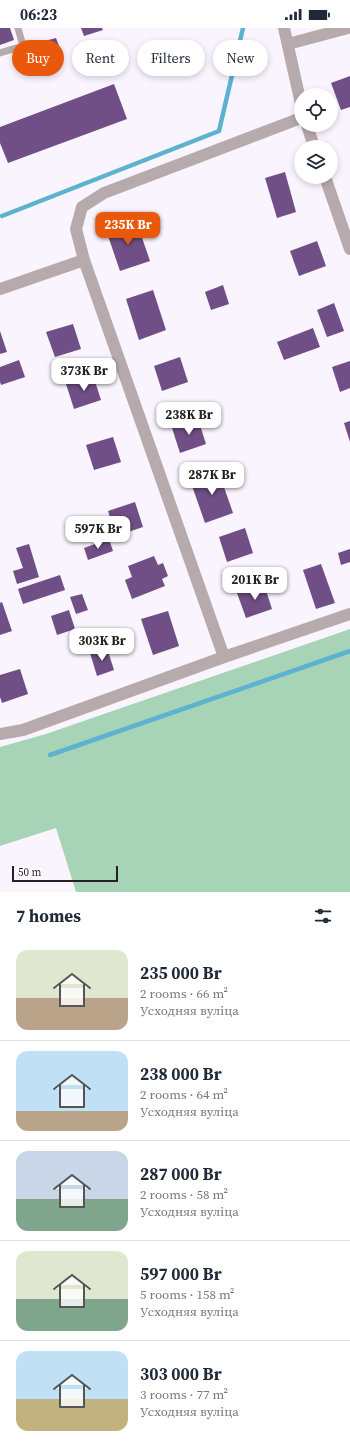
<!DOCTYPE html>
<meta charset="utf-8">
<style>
body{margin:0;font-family:"Source Serif 4",serif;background:#f6f6f7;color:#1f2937;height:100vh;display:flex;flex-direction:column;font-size:15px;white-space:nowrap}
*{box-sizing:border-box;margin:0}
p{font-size:13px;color:#747a83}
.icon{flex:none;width:22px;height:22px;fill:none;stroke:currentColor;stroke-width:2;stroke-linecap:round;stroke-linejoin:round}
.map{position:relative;height:864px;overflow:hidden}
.details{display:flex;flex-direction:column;background:#fff;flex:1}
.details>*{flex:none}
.guide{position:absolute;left:12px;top:12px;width:326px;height:36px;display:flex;gap:8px}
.tools{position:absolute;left:294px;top:60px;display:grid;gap:8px}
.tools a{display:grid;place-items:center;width:44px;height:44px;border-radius:50%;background:#fff;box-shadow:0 2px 6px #0003;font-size:20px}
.scale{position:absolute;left:12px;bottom:10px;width:106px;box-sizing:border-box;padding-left:4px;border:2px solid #241f28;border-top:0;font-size:11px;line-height:14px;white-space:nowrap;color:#241f28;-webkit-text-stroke:3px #fff;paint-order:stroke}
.price{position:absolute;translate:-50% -34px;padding:0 9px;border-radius:8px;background:#fff;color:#222;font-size:13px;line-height:26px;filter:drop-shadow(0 1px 2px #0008)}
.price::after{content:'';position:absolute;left:50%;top:24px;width:12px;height:9px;margin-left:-6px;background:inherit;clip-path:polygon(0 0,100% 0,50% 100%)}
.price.active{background:#ea580c;color:#fff}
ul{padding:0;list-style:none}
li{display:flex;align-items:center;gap:12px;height:100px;padding:0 16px}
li+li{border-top:1px solid #e0e1e3}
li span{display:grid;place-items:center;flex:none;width:112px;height:80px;border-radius:12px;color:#555}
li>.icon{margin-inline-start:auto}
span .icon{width:48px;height:48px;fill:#fffc;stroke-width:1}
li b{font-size:17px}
h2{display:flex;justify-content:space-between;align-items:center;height:48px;padding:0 16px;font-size:17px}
.chip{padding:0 14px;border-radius:18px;background:#fff;box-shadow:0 2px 6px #0003;font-size:14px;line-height:36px}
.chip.active{background:#ea580c;color:#fff}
.status{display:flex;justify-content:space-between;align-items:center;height:28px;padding:0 20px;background:#fff;direction:ltr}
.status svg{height:11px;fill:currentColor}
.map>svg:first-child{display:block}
.green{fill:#a7d3b7}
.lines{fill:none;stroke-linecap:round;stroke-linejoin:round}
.stream{stroke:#5db2d0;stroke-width:4.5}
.building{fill:#704f86}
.service{stroke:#b7aaac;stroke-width:7}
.minor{stroke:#b7aaac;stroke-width:12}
</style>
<div class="status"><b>06:23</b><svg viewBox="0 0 49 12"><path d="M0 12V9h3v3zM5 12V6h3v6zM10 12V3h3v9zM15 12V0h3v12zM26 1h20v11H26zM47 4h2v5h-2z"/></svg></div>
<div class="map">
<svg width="350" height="864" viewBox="0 0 350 864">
<rect width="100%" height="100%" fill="#faf4fe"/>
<!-- green -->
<path class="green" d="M350,601V864H76L56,800L0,818V719L46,706Z"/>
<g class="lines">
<!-- stream -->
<g class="stream">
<path d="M2,188L219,103L243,0"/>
<path d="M50,727L350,623"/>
</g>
</g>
<!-- building -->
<g class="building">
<path d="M0,0H10L14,12L0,17Z"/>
<path d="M81,0H102L103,2L84,8Z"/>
<path d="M56,10L59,18L37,24L34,16Z"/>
<path d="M350,48V79L341,82L331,55Z"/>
<path d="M114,56L127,91L8,135L0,115V99Z"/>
<path d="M285,144L296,184L277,190L265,150Z"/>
<path d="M136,192L150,233L120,243L106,202Z"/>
<path d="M317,213L326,238L299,248L290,223Z"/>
<path d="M223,257L229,276L211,282L205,264Z"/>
<path d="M153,262L166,302L139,312L126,271Z"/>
<path d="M334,275L344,303L327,309L317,282Z"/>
<path d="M73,296L81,321L55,329L46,304Z"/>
<path d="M313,300L320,319L284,332L277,314Z"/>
<path d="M0,303L7,324L0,326Z"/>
<path d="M180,329L188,354L162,363L154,338Z"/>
<path d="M19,332L25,349L1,357L0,354V339Z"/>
<path d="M350,333V360L340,364L332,339Z"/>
<path d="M93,347L101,372L74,381L66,356Z"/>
<path d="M198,391L206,416L180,425L172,400Z"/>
<path d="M350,393V414L344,395Z"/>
<path d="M113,409L121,434L94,442L86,417Z"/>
<path d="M218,442L233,485L205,495L190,452Z"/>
<path d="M135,474L143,499L116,508L108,483Z"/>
<path d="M245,500L253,525L227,534L219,509Z"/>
<path d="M109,511L113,523L88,532L84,520Z"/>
<path d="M29,516L39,549L17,556L13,543L23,540L16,520Z"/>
<path d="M350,521V534L341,537L338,525Z"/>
<path d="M154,528L158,537L163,535L168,548L162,551L165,558L132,571L125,552L132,549L128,538Z"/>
<path d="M321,536L335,575L316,581L303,542Z"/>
<path d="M60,547L65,562L23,576L18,561Z"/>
<path d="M264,556L272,581L246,590L237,565Z"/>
<path d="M82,566L88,582L76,586L70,569Z"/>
<path d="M2,574L12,603L0,607V575Z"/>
<path d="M69,582L75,601L57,607L51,588Z"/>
<path d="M168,583L179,618L153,627L141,591Z"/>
<path d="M107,620L114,642L97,648L90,625Z"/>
<path d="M20,641L28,666L2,675L0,669V647Z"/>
</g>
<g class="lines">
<!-- service -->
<path class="service" d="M0,25L23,18L18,0"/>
<!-- minor -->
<g class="minor">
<path d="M284,0L301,76"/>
<path d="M288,16L348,0"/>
<path d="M307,97L314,119"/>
<path d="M325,149L350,221"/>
<path d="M84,232L224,629"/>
<path d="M0,261L84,232L76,201L82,179L104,165L301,90"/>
<path d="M0,706L23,702L224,629L350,586"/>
</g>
</g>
</svg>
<div class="tools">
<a><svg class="icon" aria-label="locate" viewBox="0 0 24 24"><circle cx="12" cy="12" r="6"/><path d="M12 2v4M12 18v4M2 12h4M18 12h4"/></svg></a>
<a><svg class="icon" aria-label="layers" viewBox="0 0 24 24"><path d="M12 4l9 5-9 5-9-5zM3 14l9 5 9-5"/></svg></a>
</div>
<div class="scale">50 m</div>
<b class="price active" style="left:128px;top:218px">235K Br</b>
<b class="price" style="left:84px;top:364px">373K Br</b>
<b class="price" style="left:189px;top:408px">238K Br</b>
<b class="price" style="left:212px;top:468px">287K Br</b>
<b class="price" style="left:98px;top:522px">597K Br</b>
<b class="price" style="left:255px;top:573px">201K Br</b>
<b class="price" style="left:102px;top:634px">303K Br</b>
<div class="guide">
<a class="chip active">Buy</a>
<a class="chip">Rent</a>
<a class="chip">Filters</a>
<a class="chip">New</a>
</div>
</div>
<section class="details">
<h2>7 homes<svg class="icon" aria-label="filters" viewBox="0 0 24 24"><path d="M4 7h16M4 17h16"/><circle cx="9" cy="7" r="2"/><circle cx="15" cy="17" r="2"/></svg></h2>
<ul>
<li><span style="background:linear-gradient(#dfe7d0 60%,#b9a48a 0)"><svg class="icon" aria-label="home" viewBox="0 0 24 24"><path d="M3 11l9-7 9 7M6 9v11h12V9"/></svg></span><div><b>235 000 Br</b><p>2 rooms · 66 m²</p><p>Усходняя вуліца</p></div></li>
<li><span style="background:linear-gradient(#bfe0f5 75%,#b9a48a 0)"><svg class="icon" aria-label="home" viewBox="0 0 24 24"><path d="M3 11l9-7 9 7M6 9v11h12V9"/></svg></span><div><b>238 000 Br</b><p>2 rooms · 64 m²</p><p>Усходняя вуліца</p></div></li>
<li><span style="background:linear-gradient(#c9d6e8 60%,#7fa58c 0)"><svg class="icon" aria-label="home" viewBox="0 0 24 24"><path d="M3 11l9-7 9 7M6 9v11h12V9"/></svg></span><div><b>287 000 Br</b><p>2 rooms · 58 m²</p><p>Усходняя вуліца</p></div></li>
<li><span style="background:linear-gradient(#dfe7d0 60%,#7fa58c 0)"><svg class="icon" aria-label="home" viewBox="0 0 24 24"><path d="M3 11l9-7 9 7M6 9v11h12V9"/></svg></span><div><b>597 000 Br</b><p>5 rooms · 158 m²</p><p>Усходняя вуліца</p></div></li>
<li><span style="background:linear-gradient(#bfe0f5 60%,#c2b280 0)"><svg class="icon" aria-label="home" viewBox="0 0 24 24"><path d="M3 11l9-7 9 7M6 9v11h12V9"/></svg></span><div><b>303 000 Br</b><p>3 rooms · 77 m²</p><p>Усходняя вуліца</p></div></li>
</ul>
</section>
